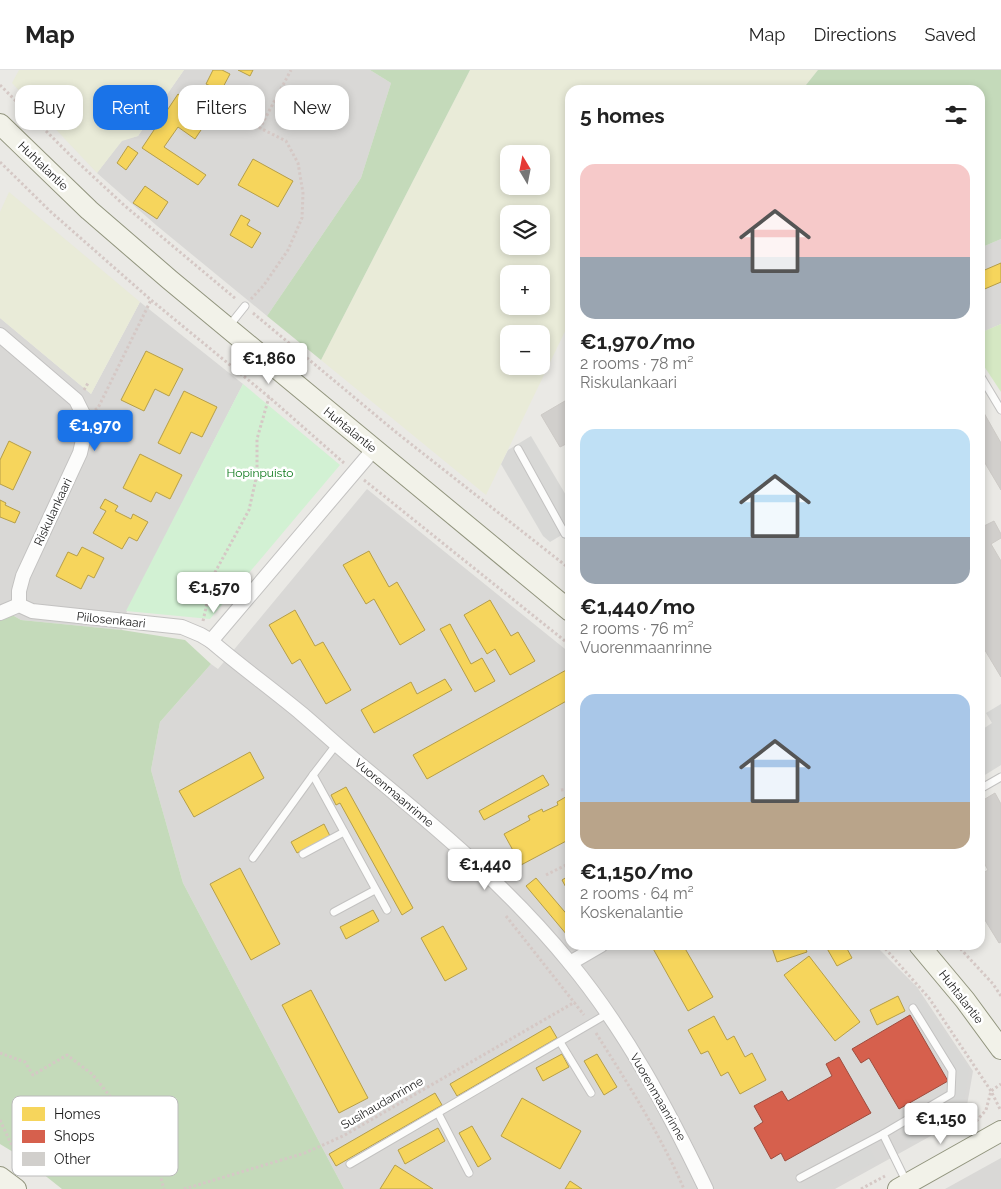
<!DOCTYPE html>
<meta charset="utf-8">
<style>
body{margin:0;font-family:Raleway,sans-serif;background:#f6f6f6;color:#222;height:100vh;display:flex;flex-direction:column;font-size:19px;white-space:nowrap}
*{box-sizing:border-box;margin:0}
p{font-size:16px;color:#767676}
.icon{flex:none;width:28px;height:28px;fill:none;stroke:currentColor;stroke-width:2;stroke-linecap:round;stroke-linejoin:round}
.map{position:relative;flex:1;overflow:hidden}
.panel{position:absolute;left:565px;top:15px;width:420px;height:865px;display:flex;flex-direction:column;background:#fff;border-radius:15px;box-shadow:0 2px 8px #0003}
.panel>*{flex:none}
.top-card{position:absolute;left:15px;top:15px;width:475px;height:45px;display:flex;gap:10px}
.needle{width:32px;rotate:350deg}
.buttons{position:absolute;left:500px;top:75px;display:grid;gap:10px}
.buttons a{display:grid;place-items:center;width:50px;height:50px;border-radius:10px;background:#fff;box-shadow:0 2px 8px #0003;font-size:25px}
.price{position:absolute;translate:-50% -42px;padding:0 11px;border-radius:5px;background:#fff;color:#222;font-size:16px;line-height:32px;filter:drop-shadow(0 1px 2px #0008)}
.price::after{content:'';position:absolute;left:50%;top:30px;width:15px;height:11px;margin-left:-8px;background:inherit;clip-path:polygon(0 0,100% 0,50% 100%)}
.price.active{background:#1a73e8;color:#fff}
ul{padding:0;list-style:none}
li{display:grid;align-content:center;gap:10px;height:265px;padding:0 15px}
li span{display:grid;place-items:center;height:155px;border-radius:15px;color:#555}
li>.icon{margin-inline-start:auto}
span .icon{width:90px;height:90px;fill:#fffc;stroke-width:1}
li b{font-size:21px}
h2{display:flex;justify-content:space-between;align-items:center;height:60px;padding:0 15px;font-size:21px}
.tag{padding:0 18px;border-radius:15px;background:#fff;box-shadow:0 2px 8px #0003;font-size:18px;line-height:45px}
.tag.active{background:#1a73e8;color:#fff}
header{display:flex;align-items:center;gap:30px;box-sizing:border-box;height:70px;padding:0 25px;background:#fff;border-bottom:1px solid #e0e0e0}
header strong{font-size:24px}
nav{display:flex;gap:28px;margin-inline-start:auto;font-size:18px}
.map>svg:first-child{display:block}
.residential{fill:#d9d8d6}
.religious{fill:#d8d8d6}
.farmland{fill:#e9ebd8;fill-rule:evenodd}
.grass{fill:#d5e8c3}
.forest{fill:#c4daba}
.park{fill:#d2f1d3}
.homes{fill:#f6d55c;stroke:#b59e49}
.shops{fill:#d6604d;stroke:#9e4c3e}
.building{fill:#d1cfcc;stroke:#cdcac6}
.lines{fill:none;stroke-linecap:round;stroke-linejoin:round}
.lane-casing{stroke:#c3c2c1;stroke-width:9}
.street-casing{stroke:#c3c2c1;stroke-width:16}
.secondary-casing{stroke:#91947d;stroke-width:22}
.path{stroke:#d5c8c5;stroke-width:3;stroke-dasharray:2.5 2.5;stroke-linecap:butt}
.lane{stroke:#fcfcfb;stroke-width:7}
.street{stroke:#fcfcfb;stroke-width:14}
.secondary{stroke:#f2f2e9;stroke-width:20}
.labels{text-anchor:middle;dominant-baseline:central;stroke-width:5;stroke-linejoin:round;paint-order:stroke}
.street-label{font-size:12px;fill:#1c1c1c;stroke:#fff}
.park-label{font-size:12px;fill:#0c781a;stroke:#fff}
.key{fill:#fff;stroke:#bbb;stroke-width:1}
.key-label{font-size:14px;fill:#1c1c1c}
</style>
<header>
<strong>Map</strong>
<nav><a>Map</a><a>Directions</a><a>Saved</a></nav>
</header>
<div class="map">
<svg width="1001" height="1119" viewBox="0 0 1001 1119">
<rect width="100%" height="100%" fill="#eae9e5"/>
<!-- residential -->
<g class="residential">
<path d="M184,0H370L391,13L361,108L267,246L156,155L97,103L122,70L138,66Z"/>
<path d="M1001,169V254L985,261L980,248V178Z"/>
<path d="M140,232L243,314L127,541L122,560L21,550L0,538V248L91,324Z"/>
<path d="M367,419L570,583V875H875L917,917L973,1001L965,1047L835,1119H344L183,813L151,700L160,652L211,594L218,599Z"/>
<path d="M1001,1088V1119H945Z"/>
</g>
<!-- religious -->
<g class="religious">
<path d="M531,366L570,432V460L550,472L543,466L501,394L508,380Z"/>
<path d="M1001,634V695L980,708V661L992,653L986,643Z"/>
<path d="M920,927L969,1000L962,1043L909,1074L901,1058L952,1029L957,1001L910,933Z"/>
<path d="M868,1076L876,1091L825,1119H807L803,1112Z"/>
</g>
<!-- farmland -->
<g class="farmland">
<path d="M19,0H184L138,66L122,71L97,103L12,13Z"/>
<path d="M470,0H818L802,20H570V251L486,425L321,290ZM509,84H541V116H509ZM509,144H541V176H509ZM509,204H541V236H509ZM509,264H541V296H509Z"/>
<path d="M9,122L140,232L91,324L0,248V142Z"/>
</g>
<!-- grass -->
<path class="grass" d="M1001,254V322L980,290V263Z"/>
<!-- forest -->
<g class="forest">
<path d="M370,0H470L321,290L267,246L361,108L391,13Z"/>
<path d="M818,0H1001V169L980,178V20H802Z"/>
<path d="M0,538L21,550L122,560L185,570L211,594L160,652L151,700L183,813L344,1119H62L23,1088L0,1074Z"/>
</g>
<!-- park -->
<path class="park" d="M243,314L340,395L210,549L126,541Z"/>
<!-- homes -->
<g class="homes">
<path d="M213,0H222L230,4L221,21L206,14Z"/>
<path d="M238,0H253L250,6Z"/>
<path d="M178,24L207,44L202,52L205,54L195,69L178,57L164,77L206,105L198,115L142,78Z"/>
<path d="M128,76L138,83L126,100L117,93Z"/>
<path d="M253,89L293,111L278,137L238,115Z"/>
<path d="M145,116L168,132L157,149L133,133Z"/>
<path d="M241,145L250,150L247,155L261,163L252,178L230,165Z"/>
<path d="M1001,193V212L980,221V202Z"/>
<path d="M146,281L183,299L169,326L155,319L144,341L121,330Z"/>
<path d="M184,321L217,337L202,367L191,362L180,384L158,373Z"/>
<path d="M9,371L31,382L13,420L0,414V390Z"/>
<path d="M140,384L182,405L170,429L156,422L151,432L123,418Z"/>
<path d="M105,429L118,436L115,441L131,449L133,444L148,452L137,471L129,467L122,479L93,463L106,441L100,438Z"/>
<path d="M0,430L6,433L5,435L20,442L15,453L0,447Z"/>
<path d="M82,477L104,488L94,508L88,505L81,519L56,506L68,482L77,486Z"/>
<path d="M369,481L389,517L397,512L425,560L400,575L374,529L366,534L343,495Z"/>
<path d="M490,530L511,566L518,562L535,591L510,605L495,579L487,584L464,545Z"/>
<path d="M295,540L315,576L323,572L351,620L326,634L300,589L292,594L269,555Z"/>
<path d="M450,554L471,594L482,588L495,611L475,622L440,559Z"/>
<path d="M568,599L570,602V629L427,709L413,685Z"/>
<path d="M445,609L452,620L374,663L361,640L411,612L417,624Z"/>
<path d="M250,682L264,708L194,747L179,721Z"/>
<path d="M543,705L549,715L484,750L479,741Z"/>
<path d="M346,717L413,838L402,845L340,733L336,735L331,725Z"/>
<path d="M569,725L570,769L521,795L504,764L530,750L528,746L542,739L543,742L558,735L557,732Z"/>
<path d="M324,754L330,766L297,783L291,772Z"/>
<path d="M240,798L280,874L251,890L210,814Z"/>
<path d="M570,805V822L569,823L562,810Z"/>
<path d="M536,808L570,848V863L567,865L526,816Z"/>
<path d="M373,840L379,851L346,869L340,857Z"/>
<path d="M443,856L467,899L445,911L421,868Z"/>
<path d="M651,875H683L713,927L688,941Z"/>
<path d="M771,875H804L807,882L777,892Z"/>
<path d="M825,875H845L852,888L837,896Z"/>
<path d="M809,886L860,952L835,971L784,905Z"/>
<path d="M311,920L368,1028L339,1043L282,935Z"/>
<path d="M898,926L905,941L877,955L870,940Z"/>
<path d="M714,946L727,970L734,966L745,987L752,983L766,1010L740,1024L728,1002L721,1006L708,981L701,984L688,960Z"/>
<path d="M550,956L557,968L457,1026L450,1014Z"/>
<path d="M562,984L569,997L543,1011L536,998Z"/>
<path d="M597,984L617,1017L604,1025L584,991Z"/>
<path d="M435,1023L442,1035L336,1096L329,1084Z"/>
<path d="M522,1028L581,1061L560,1099L501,1066Z"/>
<path d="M472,1056L491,1089L478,1097L459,1063Z"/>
<path d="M438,1058L445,1071L405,1094L398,1080Z"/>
<path d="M395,1095L433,1119H380Z"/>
<path d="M570,1111L582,1119H565Z"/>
</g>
<!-- shops -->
<g class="shops">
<path d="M910,945L948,1011L899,1039L869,988L861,993L852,979Z"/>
<path d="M839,987L871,1043L785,1091L781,1083L771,1089L754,1058L763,1052L754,1036L782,1021L788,1031L832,1006L826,994Z"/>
</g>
<!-- building -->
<g class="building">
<path d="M570,328V372L560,377L541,345Z"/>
<path d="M980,336L1001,373V420L982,388L980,389Z"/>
<path d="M994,451L1001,464V468L991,474L1001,491V607L980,572V458Z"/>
<path d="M995,723L1001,734V872L999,873L980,842V805L988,800L980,786V732Z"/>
</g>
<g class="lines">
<defs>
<g id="lane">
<path d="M229,256L245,236"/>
<path d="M980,305L1001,340"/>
<path d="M518,379L565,464L570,465"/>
<path d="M336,675L313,705L387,840"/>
<path d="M980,719L1001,707"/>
<path d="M303,784L344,762"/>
<path d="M253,788L313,705"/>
<path d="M334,842L375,820"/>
<path d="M560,972L591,1023"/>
<path d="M438,1043L469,1103"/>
<path d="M350,1094L607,944"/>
<path d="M800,1108L883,1064"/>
<path d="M907,1113L883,1064L951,1024L952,1001L913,938"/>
</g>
<g id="street">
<path d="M0,265L76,330L84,346L86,357L80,383L23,506L19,521V535"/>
<path d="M0,543L19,535L32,541L182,557L201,565L211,571L374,379"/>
<path d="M211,571C240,596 272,619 302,644C322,661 341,679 362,696C436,757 509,818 570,893C626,961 668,1040 706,1119"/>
<path d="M570,893L601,875"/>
</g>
<g id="secondary">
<path d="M0,54L89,140L170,210L570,541"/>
<path d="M919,875L965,930L1001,979"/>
<path d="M0,1107L16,1119"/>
<path d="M898,1119L1001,1061"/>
</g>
</defs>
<!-- lane casing -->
<use href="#lane" class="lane-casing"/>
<!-- street casing -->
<use href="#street" class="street-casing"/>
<!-- secondary casing -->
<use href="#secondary" class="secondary-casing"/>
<!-- path -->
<g class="path">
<path d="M0,15L71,86L125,136L236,229"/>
<path d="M0,92L51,142L151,230L269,327L344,393"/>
<path d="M251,229L264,215L288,180L302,148L303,123L298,93L286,71L260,58L291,0"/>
<path d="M253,243L397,363L570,499"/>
<path d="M84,320L88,313"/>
<path d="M95,340L98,338L151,230"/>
<path d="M364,410L570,575"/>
<path d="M203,551L213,506L249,440L257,404V369L269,327"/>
<path d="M561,720L570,719"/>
<path d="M546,805L570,793"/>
<path d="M506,846L584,945"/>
<path d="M882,875L929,928L991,1021L1001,1041"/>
<path d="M957,875L993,914L1001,926"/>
<path d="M596,963C628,1014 660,1064 684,1119"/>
<path d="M0,983L25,992L33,1005L67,985L92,1004L118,1036L139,1057L154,1084L164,1119"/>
<path d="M0,1050L20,1093L19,1100"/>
<path d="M973,1055L986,1040L991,1021L1001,1014"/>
<path d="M184,1119L305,1083L343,1066L575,932"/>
<path d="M861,1119L885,1106"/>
</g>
<!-- lane -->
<use href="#lane" class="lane"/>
<!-- street -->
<use href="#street" class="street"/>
<!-- secondary -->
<use href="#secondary" class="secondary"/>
</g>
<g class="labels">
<!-- street labels -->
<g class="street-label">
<text transform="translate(43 96) rotate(44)">Huhtalantie</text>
<text transform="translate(350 360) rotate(39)">Huhtalantie</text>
<text transform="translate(53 442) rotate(-65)">Riskulankaari</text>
<text transform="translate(111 550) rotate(6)">Piilosenkaari</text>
<text transform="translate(394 723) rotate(40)">Vuorenmaanrinne</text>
<text transform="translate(961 927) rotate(52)">Huhtalantie</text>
<text transform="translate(658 1027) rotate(60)">Vuorenmaanrinne</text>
<text transform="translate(382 1033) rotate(-30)">Susihaudanrinne</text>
</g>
<!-- park labels -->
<g class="park-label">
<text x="260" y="403">Hopinpuisto</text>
</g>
</g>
<!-- legend -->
<rect x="12" y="1026" width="166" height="80" rx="8" class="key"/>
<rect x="22" y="1037" width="23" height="14" fill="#f6d55c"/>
<rect x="22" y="1060" width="23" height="13" fill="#d6604d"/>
<rect x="22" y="1082" width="23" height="14" fill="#d1cfcc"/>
<g class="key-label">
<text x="54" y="1049">Homes</text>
<text x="54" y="1071">Shops</text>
<text x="54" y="1094">Other</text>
</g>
</svg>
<div class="buttons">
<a><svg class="needle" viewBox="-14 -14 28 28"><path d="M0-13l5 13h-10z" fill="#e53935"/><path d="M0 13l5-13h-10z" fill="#767676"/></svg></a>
<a><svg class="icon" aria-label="layers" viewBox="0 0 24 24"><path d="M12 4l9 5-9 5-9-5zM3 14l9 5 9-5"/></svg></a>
<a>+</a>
<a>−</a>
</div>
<b class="price" style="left:269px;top:315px">€1,860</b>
<b class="price active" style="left:95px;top:382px">€1,970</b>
<b class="price" style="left:214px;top:544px">€1,570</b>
<b class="price" style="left:485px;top:821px">€1,440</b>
<b class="price" style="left:941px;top:1075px">€1,150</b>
<div class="top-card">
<a class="tag">Buy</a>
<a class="tag active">Rent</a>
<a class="tag">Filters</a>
<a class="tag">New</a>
</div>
<section class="panel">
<h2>5 homes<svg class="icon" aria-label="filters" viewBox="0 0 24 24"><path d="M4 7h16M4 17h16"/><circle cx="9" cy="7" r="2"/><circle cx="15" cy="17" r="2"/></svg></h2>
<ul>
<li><span style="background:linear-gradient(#f6c9c9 60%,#9aa5b1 0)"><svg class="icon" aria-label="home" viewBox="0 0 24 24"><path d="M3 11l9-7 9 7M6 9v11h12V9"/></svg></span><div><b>€1,970/mo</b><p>2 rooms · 78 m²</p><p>Riskulankaari</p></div></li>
<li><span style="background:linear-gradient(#bfe0f5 70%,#9aa5b1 0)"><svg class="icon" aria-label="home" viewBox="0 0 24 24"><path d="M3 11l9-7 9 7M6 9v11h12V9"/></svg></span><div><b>€1,440/mo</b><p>2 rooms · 76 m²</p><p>Vuorenmaanrinne</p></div></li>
<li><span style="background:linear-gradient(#a9c7e8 70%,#b9a48a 0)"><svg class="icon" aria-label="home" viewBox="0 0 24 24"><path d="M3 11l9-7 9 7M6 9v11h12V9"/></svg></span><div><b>€1,150/mo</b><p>2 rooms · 64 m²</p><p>Koskenalantie</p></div></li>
</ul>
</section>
</div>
